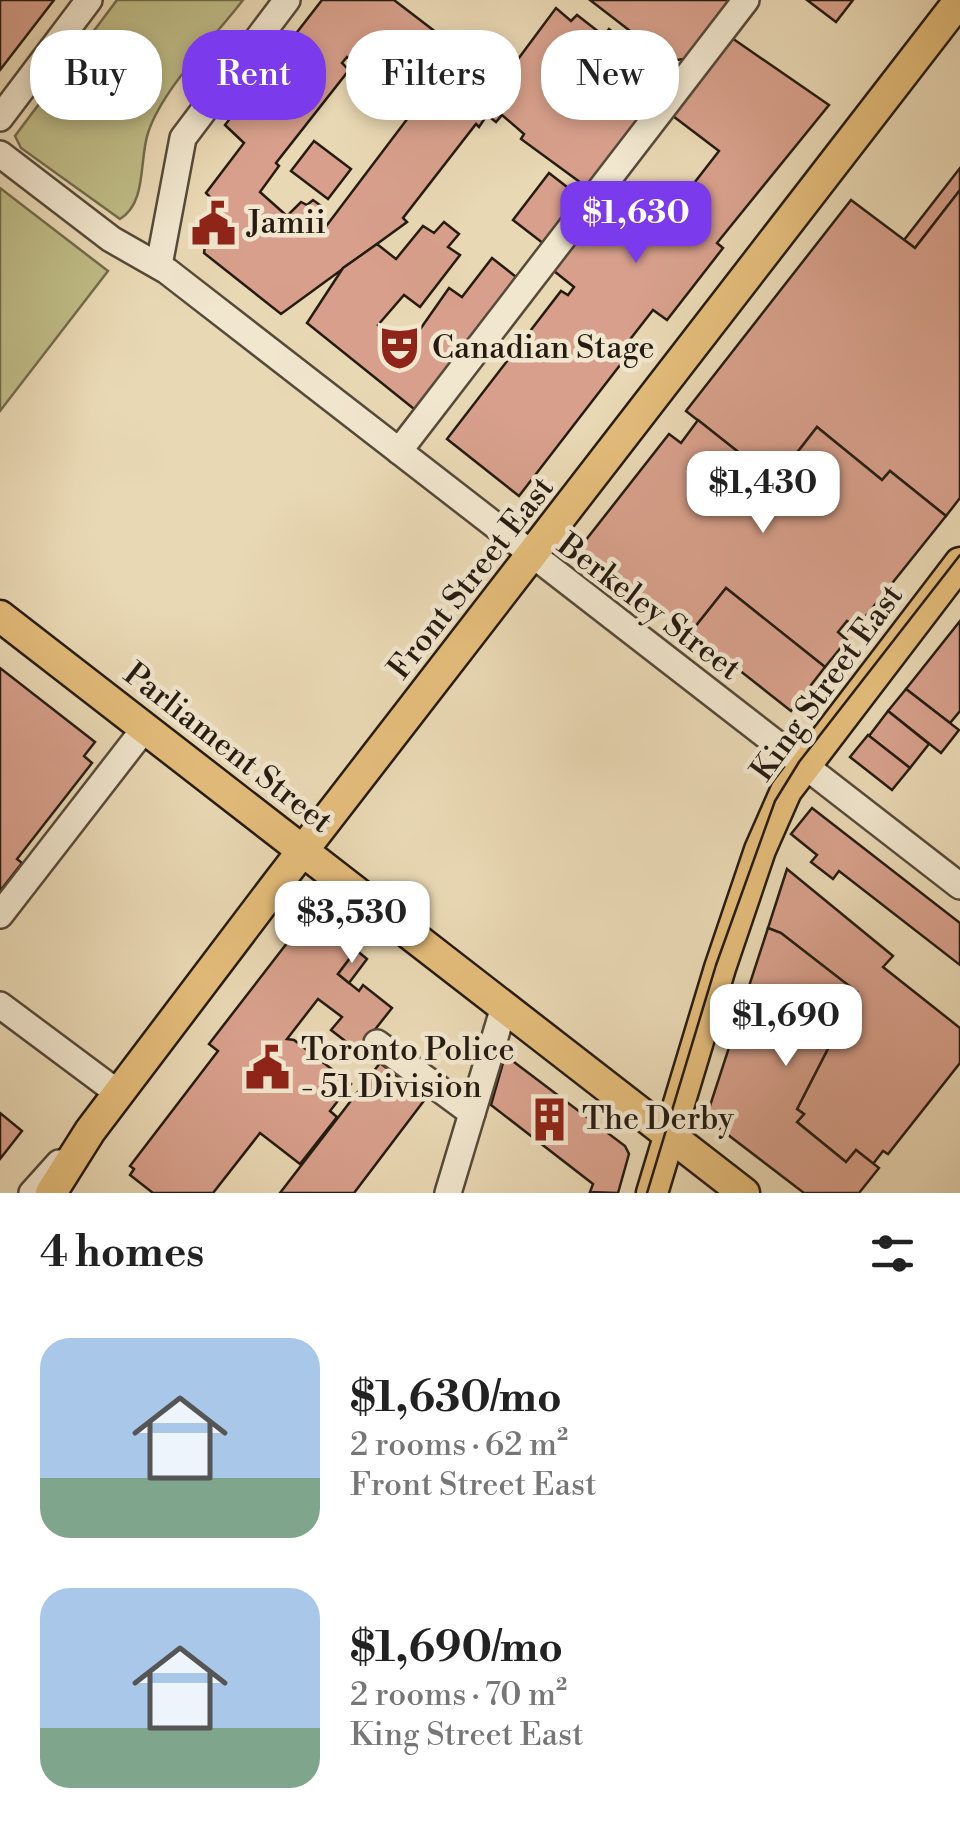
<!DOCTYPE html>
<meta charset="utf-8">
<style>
body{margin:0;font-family:"Libre Bodoni",serif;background:#f2f2f2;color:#222;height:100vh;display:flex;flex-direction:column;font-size:38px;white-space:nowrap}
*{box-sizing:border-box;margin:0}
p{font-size:32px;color:#767676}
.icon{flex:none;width:55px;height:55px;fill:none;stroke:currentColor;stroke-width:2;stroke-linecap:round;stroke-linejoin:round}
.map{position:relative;height:1193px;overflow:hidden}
.sheet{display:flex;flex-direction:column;background:#fff;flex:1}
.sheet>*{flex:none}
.hud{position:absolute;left:30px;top:30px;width:900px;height:90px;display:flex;gap:20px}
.price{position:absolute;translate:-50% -85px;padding:0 22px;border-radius:20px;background:#fff;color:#222;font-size:32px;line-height:65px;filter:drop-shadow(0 2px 5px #0008)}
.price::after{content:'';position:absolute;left:50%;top:60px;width:30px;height:22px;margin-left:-15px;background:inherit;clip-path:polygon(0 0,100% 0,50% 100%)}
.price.active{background:#7c3aed;color:#fff}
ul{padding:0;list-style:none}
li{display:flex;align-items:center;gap:30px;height:250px;padding:0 40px}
li span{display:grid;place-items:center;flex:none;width:280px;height:200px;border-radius:30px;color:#555}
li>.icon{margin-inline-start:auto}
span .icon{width:120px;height:120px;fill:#fffc;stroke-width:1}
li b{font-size:42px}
h2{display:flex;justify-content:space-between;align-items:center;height:120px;padding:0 40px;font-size:42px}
.tag{padding:0 35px;border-radius:40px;background:#fff;box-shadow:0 5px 15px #0003;font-size:35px;line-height:90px}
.tag.active{background:#7c3aed;color:#fff}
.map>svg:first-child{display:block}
.green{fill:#bfbc87;stroke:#726c4c;stroke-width:2.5}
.building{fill:#d8a08c;stroke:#251b12;stroke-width:2.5;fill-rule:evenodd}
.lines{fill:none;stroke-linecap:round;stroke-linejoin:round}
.minor-casing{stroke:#564a3a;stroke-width:30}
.major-casing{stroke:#251b12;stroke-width:35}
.minor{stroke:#f1e6ce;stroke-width:25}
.major{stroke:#e4bc7a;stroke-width:30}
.tram{stroke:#251b12;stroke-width:2.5}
.labels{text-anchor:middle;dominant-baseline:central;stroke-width:9;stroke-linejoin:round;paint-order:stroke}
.poi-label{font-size:32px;fill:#251b12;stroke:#f1e6ce;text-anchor:start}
.street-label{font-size:32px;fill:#251b12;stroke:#f1e6ce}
</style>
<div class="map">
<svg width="960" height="1193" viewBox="0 0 960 1193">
<rect width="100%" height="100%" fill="#e9d8b4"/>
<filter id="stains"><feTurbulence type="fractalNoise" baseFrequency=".002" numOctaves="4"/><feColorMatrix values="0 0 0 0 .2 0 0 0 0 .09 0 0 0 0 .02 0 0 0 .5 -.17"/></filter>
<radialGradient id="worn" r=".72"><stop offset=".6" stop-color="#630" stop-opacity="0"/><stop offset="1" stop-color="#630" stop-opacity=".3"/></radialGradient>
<!-- green -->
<g class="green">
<path d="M117,0H243C214,38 162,89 148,133C139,160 147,203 120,219L21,148L15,136Z"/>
<path d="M0,188L108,271L0,411Z"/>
</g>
<!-- building -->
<g class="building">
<path d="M0,0H54L0,70Z"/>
<path d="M322,0H394L501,82L556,8L571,21L577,15L604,36L609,29L672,78L588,188L521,139L524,134L502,115L496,122L487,115L479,127L476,124L403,218L407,222L281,314L204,253L212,199L206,193L244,143L225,125ZM347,57L414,110L324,229L314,221L324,208L313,200L307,205L301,202L287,216L260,192L279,166L276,163L349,70L342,63Z"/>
<path d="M590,0H729L684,59L669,61Z"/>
<path d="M807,0H853L836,22Z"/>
<path d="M729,36L829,105L717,243L723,248L667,320L653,310L628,342L634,347L519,496L447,439L561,291L568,295L574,287L549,267L612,186L649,214L628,240L642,250L719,151L669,113Z"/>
<path d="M314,141L351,169L328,199L291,171Z"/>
<path d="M960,168V190L915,248L904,240Z"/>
<path d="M549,173L580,197L544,244L513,220Z"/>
<path d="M960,190V498L946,516L890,471L882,480L817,427L775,481L686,411L851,200L915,248Z"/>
<path d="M444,222L459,234L448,247L460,255L420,307L404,295L378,325L407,348L449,288L462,297L492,258L520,280L419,413L307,323L343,268L377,244L396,259L423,226L434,233Z"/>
<path d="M698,420L775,481L817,427L882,480L890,471L946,516L857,627L847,621L838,632L847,640L825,667L726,588L691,632L578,550L669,434L681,443Z"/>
<path d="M726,588L825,667L791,711L691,632Z"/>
<path d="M960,621V711L950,723L906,689Z"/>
<path d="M0,668L95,742L84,756L92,763L17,859L22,863L0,891Z"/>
<path d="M906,689L959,730L941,753L888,711Z"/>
<path d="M888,711L929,744L910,768L869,736Z"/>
<path d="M868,735L910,768L892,790L850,757Z"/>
<path d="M812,808L960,923V965L839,871L833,879L811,862L817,855L791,834Z"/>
<path d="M787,869L893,956L883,967L960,1028V1063L888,1154L883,1151L873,1164L856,1150L846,1162L797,1122L804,1114L797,1109L857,992L781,933L768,928Z"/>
<path d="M311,912L358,948L338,974L359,991L363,985L392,1008L358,1051L331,1030L342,1017L318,999L287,1039L294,1040L351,1084L330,1111L337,1117L300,1164L260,1133L213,1193H153L130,1175L134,1169L130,1166L218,1051L209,1044Z"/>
<path d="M768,928L781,933L857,992L797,1109L804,1114L797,1122L846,1162L856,1150L879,1168L859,1193H804L706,1118Z"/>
<path d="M356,950L367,959L349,983L338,974Z"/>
<path d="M510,1059L625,1146L629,1154L618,1193L590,1192L593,1184L491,1105L503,1063Z"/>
<path d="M380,1063L426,1098L354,1193H280Z"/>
<path d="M0,1113L22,1131L0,1159Z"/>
</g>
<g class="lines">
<defs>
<g id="minor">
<path d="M0,118L89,0"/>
<path d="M0,154L111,239L167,271L960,886"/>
<path d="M159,265L183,138L287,0"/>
<path d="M399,451L746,0"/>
<path d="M0,915L145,728"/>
<path d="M0,1005L118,1093"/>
<path d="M377,1043L472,1113"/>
<path d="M32,1193L59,1163"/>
<path d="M448,1193L504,1007"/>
</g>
<g id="major">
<path d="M0,616L744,1193"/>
<path d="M51,1193L90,1131L280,880L960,0"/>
<path d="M652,1193L720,968L760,850L786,791L960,563"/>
</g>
</defs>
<!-- minor casing -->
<use href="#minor" class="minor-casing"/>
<!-- major casing -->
<use href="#major" class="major-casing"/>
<!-- minor -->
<use href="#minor" class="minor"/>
<!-- major -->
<use href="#major" class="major"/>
<!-- tram -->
<path class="tram" d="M647,1193L716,965L775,801L799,762L960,555"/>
</g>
<!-- icons -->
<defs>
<symbol id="civic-bare" viewBox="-9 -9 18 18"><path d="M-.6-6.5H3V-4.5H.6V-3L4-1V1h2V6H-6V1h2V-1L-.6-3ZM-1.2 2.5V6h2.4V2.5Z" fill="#8f2418" stroke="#f1e6ce" stroke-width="2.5" paint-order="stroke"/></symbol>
<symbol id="theatre-bare" viewBox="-9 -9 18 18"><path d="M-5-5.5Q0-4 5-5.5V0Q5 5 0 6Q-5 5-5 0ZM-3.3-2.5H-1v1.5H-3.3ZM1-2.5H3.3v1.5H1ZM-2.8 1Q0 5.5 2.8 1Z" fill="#8f2418" stroke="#f1e6ce" stroke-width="2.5" paint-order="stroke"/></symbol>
<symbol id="building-bare" viewBox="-9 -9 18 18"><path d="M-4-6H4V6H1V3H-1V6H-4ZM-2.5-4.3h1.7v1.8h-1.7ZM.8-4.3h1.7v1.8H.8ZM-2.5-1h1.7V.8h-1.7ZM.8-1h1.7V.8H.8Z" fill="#8f2418" stroke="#f1e6ce" stroke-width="2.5" paint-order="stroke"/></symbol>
</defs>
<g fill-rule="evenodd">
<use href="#civic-bare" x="182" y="192" width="63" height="63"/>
<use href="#theatre-bare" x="368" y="316" width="63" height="63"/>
<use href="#civic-bare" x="236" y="1036" width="63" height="63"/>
<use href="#building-bare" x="518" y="1088" width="63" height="63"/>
</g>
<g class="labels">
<!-- poi labels -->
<g class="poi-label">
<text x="247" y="223">Jamii</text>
<text x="432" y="348">Canadian Stage</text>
<text x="301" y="1050">Toronto Police<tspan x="301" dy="37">- 51 Division</tspan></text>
<text x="582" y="1119">The Derby</text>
</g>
<!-- street labels -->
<g class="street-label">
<text transform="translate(471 578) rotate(-52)">Front Street East</text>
<text transform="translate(649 607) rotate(37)">Berkeley Street</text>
<text transform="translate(827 683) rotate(-54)">King Street East</text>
<text transform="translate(228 748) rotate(38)">Parliament Street</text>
</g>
</g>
<rect width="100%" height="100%" filter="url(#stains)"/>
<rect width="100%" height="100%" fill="url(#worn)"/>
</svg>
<b class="price active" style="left:636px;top:266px">$1,630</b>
<b class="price" style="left:763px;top:536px">$1,430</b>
<b class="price" style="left:352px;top:966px">$3,530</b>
<b class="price" style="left:786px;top:1069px">$1,690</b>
<div class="hud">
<a class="tag">Buy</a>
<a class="tag active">Rent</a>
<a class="tag">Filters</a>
<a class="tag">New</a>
</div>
</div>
<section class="sheet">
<h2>4 homes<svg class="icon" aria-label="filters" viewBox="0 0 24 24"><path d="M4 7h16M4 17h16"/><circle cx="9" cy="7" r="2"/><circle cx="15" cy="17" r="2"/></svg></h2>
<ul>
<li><span style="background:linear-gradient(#a9c7e8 70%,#7fa58c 0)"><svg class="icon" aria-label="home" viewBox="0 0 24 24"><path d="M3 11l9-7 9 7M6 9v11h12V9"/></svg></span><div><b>$1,630/mo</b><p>2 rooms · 62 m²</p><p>Front Street East</p></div></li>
<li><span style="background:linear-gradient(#a9c7e8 70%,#7fa58c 0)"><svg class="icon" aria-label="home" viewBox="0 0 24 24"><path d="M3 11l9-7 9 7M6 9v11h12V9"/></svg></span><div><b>$1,690/mo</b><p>2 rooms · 70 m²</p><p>King Street East</p></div></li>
</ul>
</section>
